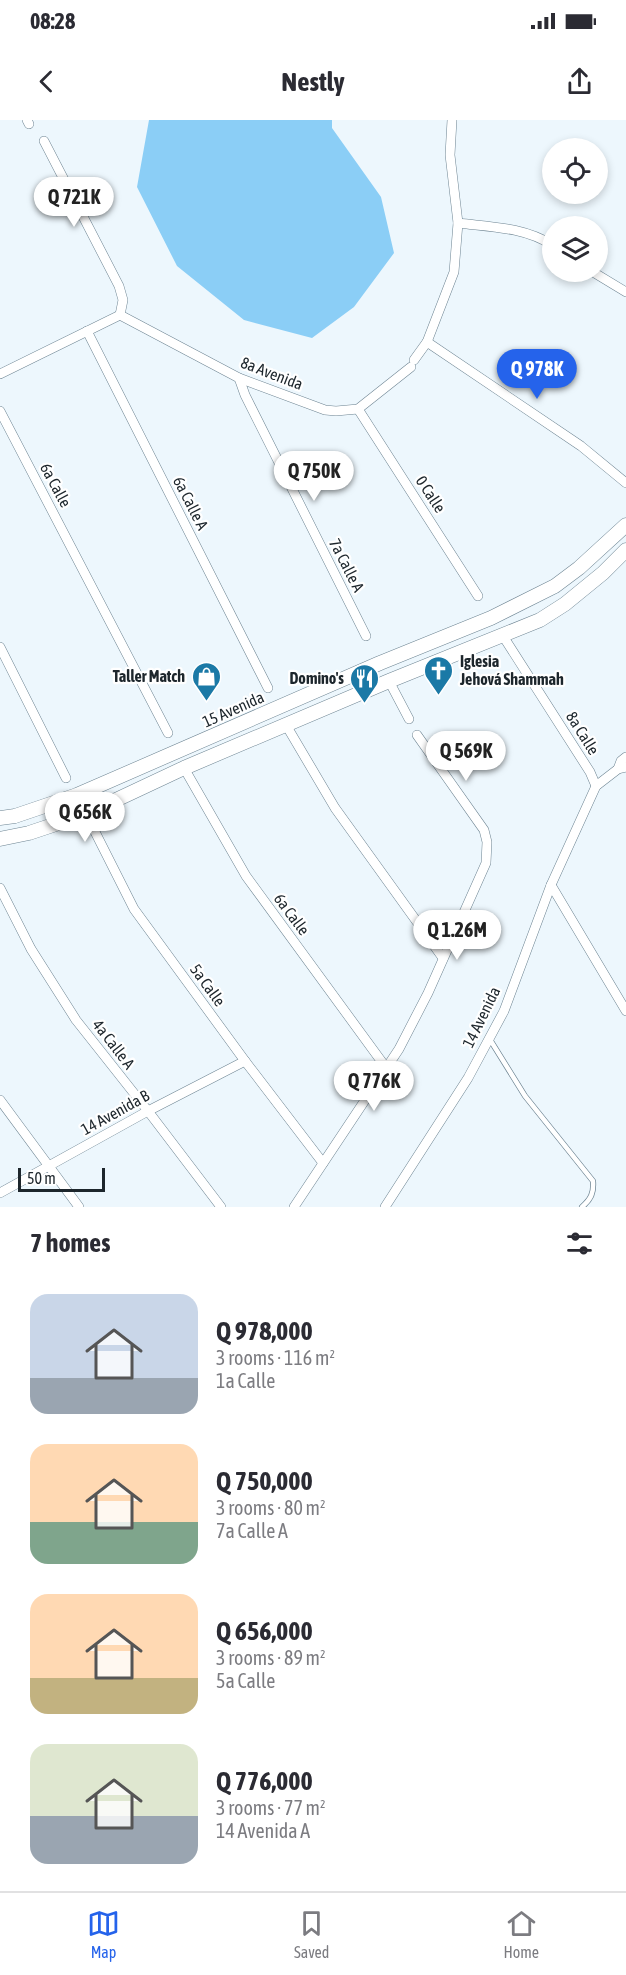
<!DOCTYPE html>
<meta charset="utf-8">
<style>
body{margin:0;font-family:"Asap Condensed",sans-serif;background:#f7f7f7;color:#2b2b33;height:100vh;display:flex;flex-direction:column;font-size:22px;white-space:nowrap}
*{box-sizing:border-box;margin:0}
p{font-size:20px;color:#7c7c81}
.icon{flex:none;width:33px;height:33px;fill:none;stroke:currentColor;stroke-width:2;stroke-linecap:round;stroke-linejoin:round}
.map{position:relative;height:1087px;overflow:hidden}
.panel{display:flex;flex-direction:column;background:#fff;flex:1}
.panel>*{flex:none}
.buttons{position:absolute;left:542px;top:18px;display:grid;gap:12px}
.buttons a{display:grid;place-items:center;width:66px;height:66px;border-radius:50%;background:#fff;box-shadow:0 3px 9px #0003;font-size:30px}
.scale{position:absolute;left:18px;bottom:15px;width:87px;box-sizing:border-box;padding-left:6px;border:3px solid #1d262c;border-top:0;font-size:16px;line-height:21px;white-space:nowrap;color:#1d262c;-webkit-text-stroke:4px #fff;paint-order:stroke}
.price{position:absolute;translate:-50% -51px;padding:0 14px;border-radius:21px;background:#fff;color:#222;font-size:20px;line-height:39px;filter:drop-shadow(0 2px 3px #0008)}
.price::after{content:'';position:absolute;left:50%;top:36px;width:18px;height:14px;margin-left:-9px;background:inherit;clip-path:polygon(0 0,100% 0,50% 100%)}
.price.on{background:#2563eb;color:#fff}
ul{padding:0;list-style:none}
li{display:flex;align-items:center;gap:18px;height:150px;padding:0 30px}
li span{display:grid;place-items:center;flex:none;width:168px;height:120px;border-radius:18px;color:#555}
li>.icon{margin-inline-start:auto}
span .icon{width:72px;height:72px;fill:#fffc;stroke-width:1}
li b{font-size:26px}
h2{display:flex;justify-content:space-between;align-items:center;height:72px;padding:0 30px;font-size:26px}
.status{display:flex;justify-content:space-between;align-items:center;height:42px;padding:0 30px;background:#fff;direction:ltr}
.status svg{height:16px;fill:currentColor}
header{display:flex;justify-content:space-between;align-items:center;height:78px;padding:0 30px;background:#fff;font-size:27px;font-weight:700}
.menu{display:flex;justify-content:space-around;align-items:center;height:84px;border-top:2px solid #e1e1e2;background:#fff;font-size:16px;color:#7c7c81}
.menu a{display:grid;justify-items:center;gap:3px}
.menu .on{color:#2563eb}
.map>svg:first-child{display:block}
.green{fill:#8bcef6}
.lines{fill:none;stroke-linecap:round;stroke-linejoin:round}
.lane-casing{stroke:#6d8492;stroke-width:6}
.street-casing{stroke:#6d8492;stroke-width:10}
.secondary-casing{stroke:#6d8492;stroke-width:15}
.lane{stroke:#fff;stroke-width:4.5}
.street{stroke:#fff;stroke-width:9}
.secondary{stroke:#fff;stroke-width:14}
.labels{text-anchor:middle;dominant-baseline:central;stroke-width:4.5;stroke-linejoin:round;paint-order:stroke}
.street-label{font-size:16px;fill:#1d262c;stroke:#fff}
.poi-label{font-size:16px;font-weight:bold;fill:#1d262c;stroke:#fff;text-anchor:end}
</style>
<div class="status"><b>08:28</b><svg viewBox="0 0 49 12"><path d="M0 12V9h3v3zM5 12V6h3v6zM10 12V3h3v9zM15 12V0h3v12zM26 1h20v11H26zM47 4h2v5h-2z"/></svg></div>
<header><svg class="icon" aria-label="back" viewBox="0 0 24 24"><path d="M15 5l-7 7 7 7"/></svg>Nestly<svg class="icon" aria-label="share" viewBox="0 0 24 24"><path d="M12 15V3M7 8l5-5 5 5M5 13v7h14v-7"/></svg></header>
<div class="map">
<svg width="626" height="1087" viewBox="0 0 626 1087">
<rect width="100%" height="100%" fill="#edf7fd"/>
<!-- green -->
<path class="green" d="M149,0H332V8L381,77L394,133L354,187L312,218L244,200L177,146L137,67Z"/>
<g class="lines">
<defs>
<path id="lane" d="M489,918L525,976L593,1061C594,1073 591,1079 582,1087"/>
<g id="street">
<path d="M27,0L29,4"/>
<path d="M44,21L119,166L123,180L120,195"/>
<path d="M458,103C490,107 524,107 552,125"/>
<path d="M593,152L626,172"/>
<path d="M120,195L239,258L325,290L336,291L358,289L411,247"/>
<path d="M87,211L268,568"/>
<path d="M427,222L581,326L626,363"/>
<path d="M414,240L427,222L454,152L458,103L450,35L452,0"/>
<path d="M0,254L120,195"/>
<path d="M239,258L245,275L366,516"/>
<path d="M358,289L478,476"/>
<path d="M0,291L168,613"/>
<path d="M503,516L590,652L596,666"/>
<path d="M0,527L66,658"/>
<path d="M389,561L409,599"/>
<path d="M286,605L335,688L443,838"/>
<path d="M184,648L246,756L387,949"/>
<path d="M618,649L621,641L626,637"/>
<path d="M86,694L134,789L245,941L323,1043"/>
<path d="M551,765L626,891"/>
<path d="M0,768L31,829L76,900L148,991L221,1087"/>
<path d="M0,980L79,1087"/>
<path d="M0,1073L148,991L245,941"/>
<path d="M294,1087L399,929L428,873L486,743L487,722L484,710L417,615"/>
<path d="M385,1087L468,958L504,891L551,765L596,666L618,649L626,647"/>
</g>
<g id="secondary">
<path d="M0,698L15,696L77,675L380,543L491,498L555,466L579,448L626,405"/>
<path d="M0,719L29,713L86,694L184,648L389,561L540,500L565,484L603,453L626,430"/>
</g>
</defs>
<!-- lane casing -->
<use href="#lane" class="lane-casing"/>
<!-- street casing -->
<use href="#street" class="street-casing"/>
<!-- secondary casing -->
<use href="#secondary" class="secondary-casing"/>
<!-- lane -->
<use href="#lane" class="lane"/>
<!-- street -->
<use href="#street" class="street"/>
<!-- secondary -->
<use href="#secondary" class="secondary"/>
</g>
<!-- icons -->
<defs>
<symbol id="church-pin" viewBox="-11 -11 22 30"><path d="M0 17L-7.5 6A9.5 9.5 0 1 1 7.5 6Z" fill="#1b79a6" stroke="#fff"/><path d="M-1.2-6h2.4v3.5h3.3v2.4h-3.3V6h-2.4V-.1h-3.3v-2.4h3.3Z" fill="#fff"/></symbol>
<symbol id="shop-pin" viewBox="-11 -11 22 30"><path d="M0 17L-7.5 6A9.5 9.5 0 1 1 7.5 6Z" fill="#1b79a6" stroke="#fff"/><path d="M-5-2.5h2.3a2.7 3.5 0 0 1 5.4 0H5L5.5 6h-11ZM-1.5-2.5h3a1.5 2.3 0 0 0-3 0Z" fill="#fff"/></symbol>
<symbol id="restaurant-pin" viewBox="-11 -11 22 30"><path d="M0 17L-7.5 6A9.5 9.5 0 1 1 7.5 6Z" fill="#1b79a6" stroke="#fff"/><path d="M-5-6h1v4h1v-4h1v4h1v-4h1v5L-1.5 .5V6h-2V.5L-5-1ZM5-6V6H3V1.5H1.5Q1.5-4 5-6Z" fill="#fff"/></symbol>
</defs>
<g fill-rule="evenodd">
<use href="#church-pin" x="422" y="534" width="33" height="45"/>
<use href="#shop-pin" x="190" y="540" width="33" height="45"/>
<use href="#restaurant-pin" x="348" y="542" width="33" height="45"/>
</g>
<g class="labels">
<!-- street labels -->
<g class="street-label">
<text transform="translate(272 253) rotate(21)">8a Avenida</text>
<text transform="translate(56 365) rotate(62)">6a Calle</text>
<text transform="translate(431 374) rotate(57)">0 Calle</text>
<text transform="translate(191 383) rotate(63)">6a Calle A</text>
<text transform="translate(347 445) rotate(63)">7a Calle A</text>
<text transform="translate(233 589) rotate(-24)">15 Avenida</text>
<text transform="translate(583 613) rotate(58)">8a Calle</text>
<text transform="translate(292 794) rotate(53)">6a Calle</text>
<text transform="translate(208 865) rotate(54)">5a Calle</text>
<text transform="translate(481 897) rotate(-64)">14 Avenida</text>
<text transform="translate(114 924) rotate(52)">4a Calle A</text>
<text transform="translate(115 992) rotate(-29)">14 Avenida B</text>
</g>
<!-- poi labels -->
<g class="poi-label">
<text x="460" y="541" text-anchor="start">Iglesia<tspan x="460" dy="18">Jehová Shammah</tspan></text>
<text x="185" y="556">Taller Match</text>
<text x="344" y="558">Domino's</text>
</g>
</g>
</svg>
<div class="buttons">
<a><svg class="icon" aria-label="locate" viewBox="0 0 24 24"><circle cx="12" cy="12" r="6"/><path d="M12 2v4M12 18v4M2 12h4M18 12h4"/></svg></a>
<a><svg class="icon" aria-label="layers" viewBox="0 0 24 24"><path d="M12 4l9 5-9 5-9-5zM3 14l9 5 9-5"/></svg></a>
</div>
<div class="scale">50 m</div>
<b class="price" style="left:74px;top:108px">Q 721K</b>
<b class="price on" style="left:537px;top:280px">Q 978K</b>
<b class="price" style="left:314px;top:382px">Q 750K</b>
<b class="price" style="left:466px;top:662px">Q 569K</b>
<b class="price" style="left:85px;top:723px">Q 656K</b>
<b class="price" style="left:457px;top:841px">Q 1.26M</b>
<b class="price" style="left:374px;top:992px">Q 776K</b>
</div>
<section class="panel">
<h2>7 homes<svg class="icon" aria-label="filters" viewBox="0 0 24 24"><path d="M4 7h16M4 17h16"/><circle cx="9" cy="7" r="2"/><circle cx="15" cy="17" r="2"/></svg></h2>
<ul>
<li><span style="background:linear-gradient(#c9d6e8 70%,#9aa5b1 0)"><svg class="icon" aria-label="home" viewBox="0 0 24 24"><path d="M3 11l9-7 9 7M6 9v11h12V9"/></svg></span><div><b>Q 978,000</b><p>3 rooms · 116 m²</p><p>1a Calle</p></div></li>
<li><span style="background:linear-gradient(#ffd9b3 65%,#7fa58c 0)"><svg class="icon" aria-label="home" viewBox="0 0 24 24"><path d="M3 11l9-7 9 7M6 9v11h12V9"/></svg></span><div><b>Q 750,000</b><p>3 rooms · 80 m²</p><p>7a Calle A</p></div></li>
<li><span style="background:linear-gradient(#ffd9b3 70%,#c2b280 0)"><svg class="icon" aria-label="home" viewBox="0 0 24 24"><path d="M3 11l9-7 9 7M6 9v11h12V9"/></svg></span><div><b>Q 656,000</b><p>3 rooms · 89 m²</p><p>5a Calle</p></div></li>
<li><span style="background:linear-gradient(#dfe7d0 60%,#9aa5b1 0)"><svg class="icon" aria-label="home" viewBox="0 0 24 24"><path d="M3 11l9-7 9 7M6 9v11h12V9"/></svg></span><div><b>Q 776,000</b><p>3 rooms · 77 m²</p><p>14 Avenida A</p></div></li>
</ul>
</section>
<nav class="menu">
<a class="on"><svg class="icon" aria-label="map" viewBox="0 0 24 24"><path d="M3 6l6-2 6 2 6-2v14l-6 2-6-2-6 2zM9 4v14M15 6v14"/></svg>Map</a>
<a><svg class="icon" aria-label="saved" viewBox="0 0 24 24"><path d="M7 4h10v16l-5-4-5 4z"/></svg>Saved</a>
<a><svg class="icon" aria-label="home" viewBox="0 0 24 24"><path d="M3 11l9-7 9 7M6 9v11h12V9"/></svg>Home</a>
</nav>
